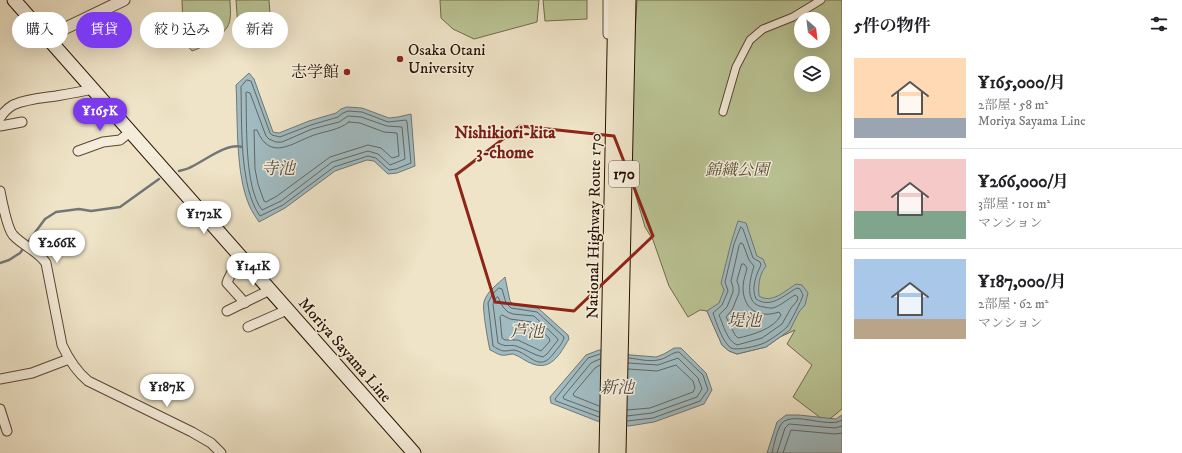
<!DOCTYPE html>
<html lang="ja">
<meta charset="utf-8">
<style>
body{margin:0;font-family:"IM FELL DW Pica","Noto Serif JP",serif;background:#f6f6f6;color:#202124;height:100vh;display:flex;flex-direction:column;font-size:15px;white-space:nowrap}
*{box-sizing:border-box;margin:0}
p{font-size:13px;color:#757577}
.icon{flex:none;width:22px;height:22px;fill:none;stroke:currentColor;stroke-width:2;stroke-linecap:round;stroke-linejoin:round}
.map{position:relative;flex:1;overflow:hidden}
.side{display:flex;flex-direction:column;background:#fff;width:340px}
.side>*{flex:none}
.banner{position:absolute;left:12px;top:12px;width:380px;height:36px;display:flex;gap:8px}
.needle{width:26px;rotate:152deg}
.buttons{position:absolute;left:794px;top:12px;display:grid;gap:8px}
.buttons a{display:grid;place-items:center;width:36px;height:36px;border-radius:50%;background:#fff;box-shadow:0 4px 16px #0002;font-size:20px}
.price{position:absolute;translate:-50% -34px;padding:0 9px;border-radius:14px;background:#fff;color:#222;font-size:13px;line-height:26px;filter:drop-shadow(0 1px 2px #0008)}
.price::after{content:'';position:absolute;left:50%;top:24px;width:12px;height:9px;margin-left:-6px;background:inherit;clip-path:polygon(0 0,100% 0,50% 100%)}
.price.on{background:#7c3aed;color:#fff}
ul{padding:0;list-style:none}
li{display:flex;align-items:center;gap:12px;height:100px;padding:0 12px}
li+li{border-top:1px solid #e0e0e0}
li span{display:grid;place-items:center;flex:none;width:112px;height:80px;border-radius:0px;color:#555}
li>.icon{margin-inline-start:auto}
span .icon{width:48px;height:48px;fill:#fffc;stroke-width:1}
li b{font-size:17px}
h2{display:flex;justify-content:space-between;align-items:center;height:48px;padding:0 12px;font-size:17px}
.tag{padding:0 14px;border-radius:18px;background:#fff;box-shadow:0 4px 16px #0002;font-size:14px;line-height:36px}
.tag.on{background:#7c3aed;color:#fff}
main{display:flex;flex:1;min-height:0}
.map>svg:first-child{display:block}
.green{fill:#bac495;stroke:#706b4c;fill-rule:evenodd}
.water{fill:#a0bbc1;stroke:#707775}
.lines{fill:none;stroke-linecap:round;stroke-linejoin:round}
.shore{stroke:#646662;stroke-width:1}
.stream{stroke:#707775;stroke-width:2.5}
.pedestrian-casing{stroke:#594634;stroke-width:9}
.minor-casing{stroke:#594634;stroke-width:11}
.tertiary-casing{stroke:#594634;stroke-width:13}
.secondary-casing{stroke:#271202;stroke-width:15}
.trunk-casing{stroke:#271202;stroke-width:17}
.pedestrian{stroke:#f5eddb;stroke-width:7}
.minor{stroke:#f5eddb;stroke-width:9}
.tertiary{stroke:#f5eddb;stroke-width:11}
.secondary{stroke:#f5eddb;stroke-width:13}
.trunk{stroke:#efe4c8;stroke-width:15}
.marked{fill:none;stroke:#8f2418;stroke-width:3;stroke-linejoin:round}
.poi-dot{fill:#8f2418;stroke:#f5eddb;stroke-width:1.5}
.labels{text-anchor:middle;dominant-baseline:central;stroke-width:3;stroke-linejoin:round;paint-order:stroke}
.shield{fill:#f5eddb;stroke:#655443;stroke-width:1}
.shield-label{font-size:15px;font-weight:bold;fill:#271202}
.poi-label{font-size:16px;fill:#271202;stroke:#f5eddb;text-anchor:start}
.park-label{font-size:16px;font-style:italic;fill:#5a5035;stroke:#f5eddb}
.street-label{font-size:16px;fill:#271202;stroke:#f5eddb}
.neighbourhood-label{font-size:17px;font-weight:bold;fill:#7a1f14;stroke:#f5eddb}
.water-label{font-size:17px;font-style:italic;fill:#514d45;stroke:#f5eddb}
</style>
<main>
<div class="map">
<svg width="842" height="453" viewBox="0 0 842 453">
<rect width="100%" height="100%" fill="#efe4c8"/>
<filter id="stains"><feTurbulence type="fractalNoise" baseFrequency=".005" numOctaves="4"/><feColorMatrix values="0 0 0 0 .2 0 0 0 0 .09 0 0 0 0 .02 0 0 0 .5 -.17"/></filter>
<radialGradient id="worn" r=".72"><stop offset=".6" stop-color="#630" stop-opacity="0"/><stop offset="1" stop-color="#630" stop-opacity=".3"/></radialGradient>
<!-- green -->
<g class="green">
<path d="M182,0H230C230,6 231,13 230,19C229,34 204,47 192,51L185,43L183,27Z"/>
<path d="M236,0H269L270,15L238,28Z"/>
<path d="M440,0H539L537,22L474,39L453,29L441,18Z"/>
<path d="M543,0H587V19L545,21Z"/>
<path d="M637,0H842V409L826,422L793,397L812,365L787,344L795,330L780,337L766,347L737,354L729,351L722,345L707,311L700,310L688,317L669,286L653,240L645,227L635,193L630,167L631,103ZM801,19H823V41H801ZM801,63H823V85H801Z"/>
<path d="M271,26L273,44L269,47L248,36Z"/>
</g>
<!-- water -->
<g class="water">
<path d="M249,73L254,79L273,132L279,133L309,121L336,113L341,109L347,107L362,108L389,118L398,117L411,114L415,166L397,173L388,174L374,161L367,160L335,171L285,208L259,222C256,217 252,212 250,207C235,175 238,120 236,85Z"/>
<path d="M738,221L746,223L757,256L763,259L766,266C759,275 758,285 759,296C772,304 785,291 796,284L802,285L808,293L805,305L799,312L790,330L766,347L737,354L729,351L722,345L707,311L719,303L724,290L721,283L731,243Z"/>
<path d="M505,277L510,301L514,305L538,308L568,335L569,339C561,352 552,371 533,364C526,362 520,356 513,354C509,354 505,356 501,355C497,354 493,351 490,350C488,342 482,308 484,302C487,291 498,284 505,277Z"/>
<path d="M674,348H681L706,373L712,390L704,404L654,422L629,426L597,421L551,403L550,397L586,355L599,350L631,355L656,357L664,354Z"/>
<path d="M786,415H799L836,419L842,415V453H767L777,422Z"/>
</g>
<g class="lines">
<!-- shore -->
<g class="shore">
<path d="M247,80L251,81L270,133L272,135L280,137L311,125L338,117L343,113L348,111L362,112L388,122L406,120L407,122L411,163L396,169L389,170L376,158L368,156L334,167L283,205L260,216C239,187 242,123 241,87Z"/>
<path d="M247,92L250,93L266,136L269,139L276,142H282L312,129L339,122L348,116L361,117L387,126L402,127L405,159L390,165L378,154L368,151L332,162L281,201L262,210C244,187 247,123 246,93Z"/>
<path d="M349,122L360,123L384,132L397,133L399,156L392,158L381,148L368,145L330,157L277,196L266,202L264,201L258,184L255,169L254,130H257C270,162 292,143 314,135C326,131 339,130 349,122Z"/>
<path d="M741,227L743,229L753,258L760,262L761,265C756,275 751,288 756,299C771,309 784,295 797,288L800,289L803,295C802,300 790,323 787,327C783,331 769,341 764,343C758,346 737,351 731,348C723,343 716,322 713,313L722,305L728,291L725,282L734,244Z"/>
<path d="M741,243L743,244L749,260L754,266C750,279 743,305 764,307C767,308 770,308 773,308C780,306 788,299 795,295L798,297L797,301L791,308L782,324L762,338L737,345C727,341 723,324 719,315L727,307L733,292V287L731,281L739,246Z"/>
<path d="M742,264H744L747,268C746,274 743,280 743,287C743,309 758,319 779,312L781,315C774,329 752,335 738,338L735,335L726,317L732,310L739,293V287L737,281Z"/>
<path d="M499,288L502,289L506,303L511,308L537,312L564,337C563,343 558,348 554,353C539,374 530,353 514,350C511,350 508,351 504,351C501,351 496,348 493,346L488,303L492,295Z"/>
<path d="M498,297L503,307L508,312L513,314L534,316L557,338L558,340L547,354L543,357C533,355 526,349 516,346C508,344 508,348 498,343L493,304L496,298Z"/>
<path d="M502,315L510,319L532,322L549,338L550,341L541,351L518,340H505L502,338L500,317Z"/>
<path d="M599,406L574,396L573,394L595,368L600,365"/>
<path d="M627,410L650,408L693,392L695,388L693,381L676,365L657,371L628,369"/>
<path d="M599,412L564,399L563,397L591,363L600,359"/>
<path d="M627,416L652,413L697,397L702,389L698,378L678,358L658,365L628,363"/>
<path d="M599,417L556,401L555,399L588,358L600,354"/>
<path d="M627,421L653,418L700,401L708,390L703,375L679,352C672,352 666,359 658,360C649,362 638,359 629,358"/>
<path d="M772,453C774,444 776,434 780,426C789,408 828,430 842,420"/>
<path d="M777,453L785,428L789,424L835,428L842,426"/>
<path d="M783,453L791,430L835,434L842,433"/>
</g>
<!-- stream -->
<g class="stream">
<path d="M179,171C183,170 188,169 191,167C204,161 228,142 242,147"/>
<path d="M0,263L9,260L20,253L45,219L56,212L79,209L91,211L120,207L159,179"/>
</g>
<defs>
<path id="pedestrian" d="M723,112L736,67L750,40L763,29L793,17L821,0"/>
<g id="minor">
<path d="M608,34V0"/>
<path d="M0,118C3,113 8,108 13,105C26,99 42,98 56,96C68,94 80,92 93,89"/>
<path d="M0,126L22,122"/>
<path d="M78,151L103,142L120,140L130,132"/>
<path d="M0,191C2,201 7,228 13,235C23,246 38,251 46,263L62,345C69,360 76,371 88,381L192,432L211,443L221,453"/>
<path d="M240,256L228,280L227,283L245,303"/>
<path d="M227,311L270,290"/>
<path d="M248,327L287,310"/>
<path d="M0,379L32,373L69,359"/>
<path d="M0,409L7,431"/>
</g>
<path id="tertiary" d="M47,37L124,0"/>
<path id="secondary" d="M14,0L414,453"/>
<g id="trunk">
<path d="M607,453L616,0"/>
<path d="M618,453L628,0"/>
</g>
</defs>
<!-- pedestrian casing -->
<use href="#pedestrian" class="pedestrian-casing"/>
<!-- minor casing -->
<use href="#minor" class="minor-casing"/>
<!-- tertiary casing -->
<use href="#tertiary" class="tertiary-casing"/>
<!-- secondary casing -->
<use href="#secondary" class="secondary-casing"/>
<!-- trunk casing -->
<use href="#trunk" class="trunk-casing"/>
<!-- pedestrian -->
<use href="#pedestrian" class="pedestrian"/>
<!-- minor -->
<use href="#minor" class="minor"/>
<!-- tertiary -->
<use href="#tertiary" class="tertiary"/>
<!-- secondary -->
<use href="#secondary" class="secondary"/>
<!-- trunk -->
<use href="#trunk" class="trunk"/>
</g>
<!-- marked area -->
<path class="marked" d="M520,126L614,136L653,236L574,311L495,302L456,175Z"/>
<!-- markers -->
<g class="poi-dot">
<circle cx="400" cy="59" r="4"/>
<circle cx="347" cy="72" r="4"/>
</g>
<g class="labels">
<!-- shield labels -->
<rect class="shield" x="609" y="161" width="30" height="26" rx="3"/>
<g class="shield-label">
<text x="624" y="174">170</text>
</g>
<!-- poi labels -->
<g class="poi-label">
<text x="408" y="50">Osaka Otani<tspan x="408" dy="18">University</tspan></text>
<text x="339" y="72" text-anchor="end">志学館</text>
</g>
<!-- park labels -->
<g class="park-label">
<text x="737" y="170">錦織公園</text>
</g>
<!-- street labels -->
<g class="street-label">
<text transform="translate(594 226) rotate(-89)">National Highway Route 170</text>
<text transform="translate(345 350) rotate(49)">Moriya Sayama Line</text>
</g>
<!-- neighbourhood labels -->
<g class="neighbourhood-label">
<text x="505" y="133">Nishikiori-kita<tspan x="505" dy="20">3-chome</tspan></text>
</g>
<!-- water labels -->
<g class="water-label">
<text x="278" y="169">寺池</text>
<text x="744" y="321">堤池</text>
<text x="527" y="332">芦池</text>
<text x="617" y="388">新池</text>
</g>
</g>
<rect width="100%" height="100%" filter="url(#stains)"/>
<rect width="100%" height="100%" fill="url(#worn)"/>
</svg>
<div class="buttons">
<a><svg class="needle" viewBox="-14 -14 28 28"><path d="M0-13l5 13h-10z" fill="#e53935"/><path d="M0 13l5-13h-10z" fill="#757577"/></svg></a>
<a><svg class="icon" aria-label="layers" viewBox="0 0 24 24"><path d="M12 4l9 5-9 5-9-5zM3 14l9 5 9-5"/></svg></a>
</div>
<b class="price on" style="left:100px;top:132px">¥165K</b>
<b class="price" style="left:204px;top:235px">¥172K</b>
<b class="price" style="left:57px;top:264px">¥266K</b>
<b class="price" style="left:253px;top:287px">¥141K</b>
<b class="price" style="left:167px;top:408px">¥187K</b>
<div class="banner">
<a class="tag">購入</a>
<a class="tag on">賃貸</a>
<a class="tag">絞り込み</a>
<a class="tag">新着</a>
</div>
</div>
<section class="side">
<h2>5件の物件<svg class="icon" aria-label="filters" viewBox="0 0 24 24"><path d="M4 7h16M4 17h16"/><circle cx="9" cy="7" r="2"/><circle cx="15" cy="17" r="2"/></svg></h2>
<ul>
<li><span style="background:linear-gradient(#ffd9b3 75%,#9aa5b1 0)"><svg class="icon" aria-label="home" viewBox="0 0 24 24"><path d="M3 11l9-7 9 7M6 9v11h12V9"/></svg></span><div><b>¥165,000/月</b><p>2部屋 · 58 m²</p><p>Moriya Sayama Line</p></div></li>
<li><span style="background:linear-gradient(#f6c9c9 65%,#7fa58c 0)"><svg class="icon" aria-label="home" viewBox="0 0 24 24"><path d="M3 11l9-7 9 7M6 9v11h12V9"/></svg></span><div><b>¥266,000/月</b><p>3部屋 · 101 m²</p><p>マンション</p></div></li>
<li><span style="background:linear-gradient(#a9c7e8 75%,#b9a48a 0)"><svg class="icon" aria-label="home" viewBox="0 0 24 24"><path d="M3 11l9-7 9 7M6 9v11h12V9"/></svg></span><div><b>¥187,000/月</b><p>2部屋 · 62 m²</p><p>マンション</p></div></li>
</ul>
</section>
</main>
